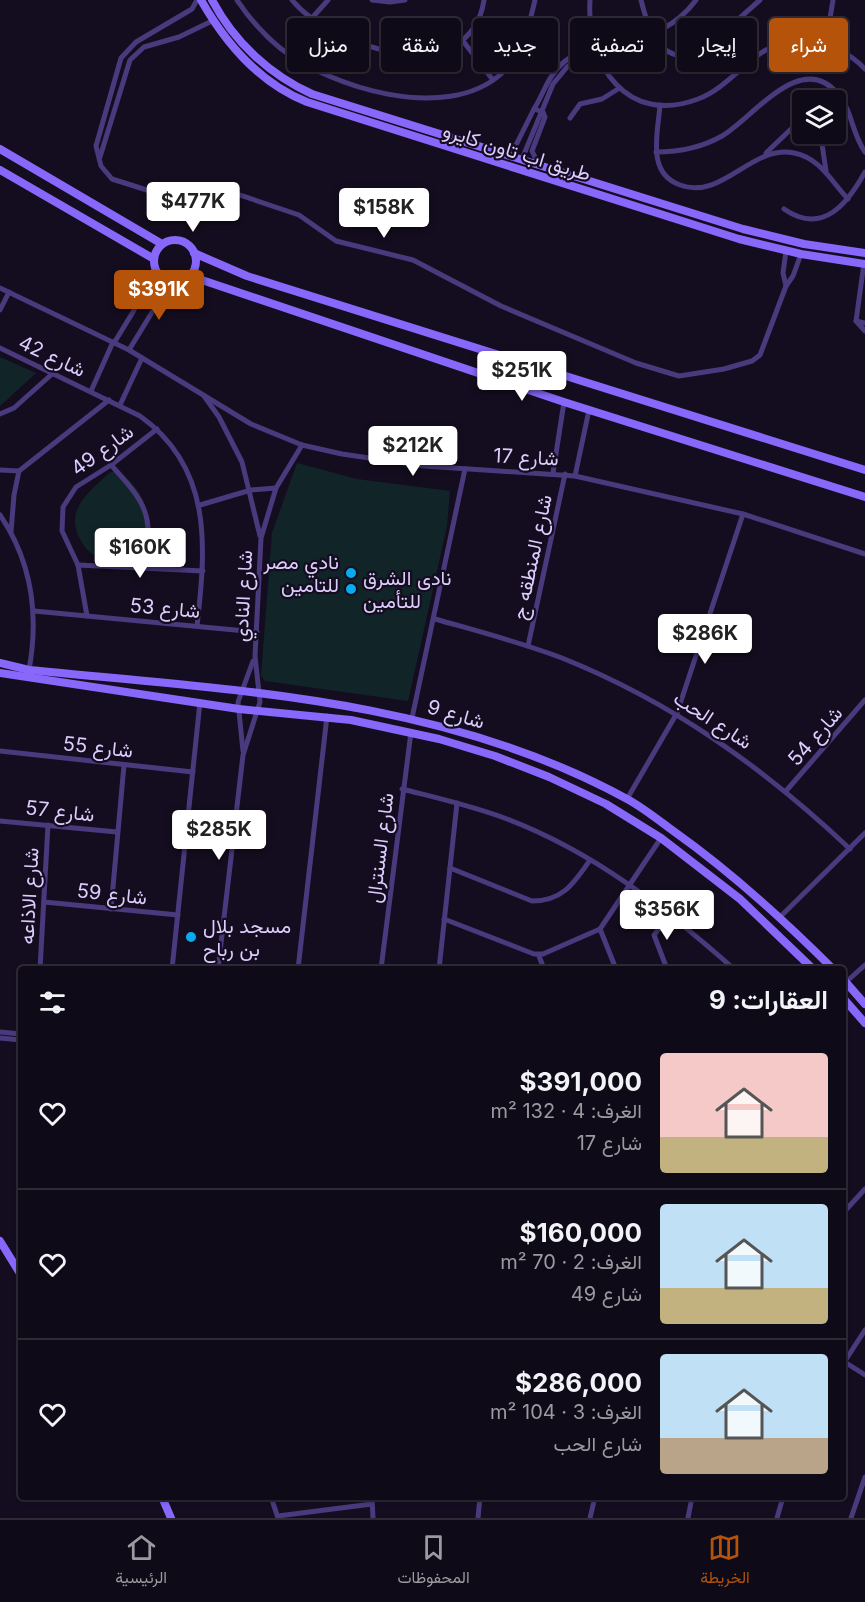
<!DOCTYPE html>
<html lang="ar">
<meta charset="utf-8">
<style>
body{margin:0;font-family:Inter,Vazirmatn,sans-serif;background:#181320;color:#f1f3f6;direction:rtl;height:100vh;display:flex;flex-direction:column;font-size:22px;white-space:nowrap}
*{box-sizing:border-box;margin:0}
p{font-size:20px;color:#9b9aa1}
.icon{flex:none;width:33px;height:33px;fill:none;stroke:currentColor;stroke-width:2;stroke-linecap:round;stroke-linejoin:round}
.map{position:relative;flex:1;overflow:hidden;direction:ltr}
.panel{position:absolute;left:18px;top:966px;width:828px;height:534px;display:flex;flex-direction:column;background:#0f0a17;border-radius:6px;box-shadow:0 2px 4px #0004,0 0 0 2px #2f2b36;direction:rtl}
.panel>*{flex:none}
.guide{position:absolute;left:18px;top:18px;width:830px;height:54px;direction:rtl;display:flex;gap:12px}
.fabs{position:absolute;left:792px;top:90px;display:grid;gap:12px}
.fabs a{display:grid;place-items:center;width:54px;height:54px;border-radius:6px;background:#0f0a17;box-shadow:0 2px 4px #0004,0 0 0 2px #2f2b36;font-size:30px}
.price{position:absolute;translate:-50% -51px;padding:0 14px;border-radius:6px;background:#fff;color:#222;font-size:20px;line-height:39px;filter:drop-shadow(0 2px 3px #0008)}
.price::after{content:'';position:absolute;left:50%;top:36px;width:18px;height:14px;margin-left:-9px;background:inherit;clip-path:polygon(0 0,100% 0,50% 100%)}
.price.selected{background:#b45309;color:#fff}
ul{padding:0;list-style:none}
li{display:flex;align-items:center;gap:18px;height:150px;padding:0 18px}
li+li{border-top:2px solid #2f2b36}
li span{display:grid;place-items:center;flex:none;width:168px;height:120px;border-radius:6px;color:#555}
li>.icon{margin-inline-start:auto}
span .icon{width:72px;height:72px;fill:#fffc;stroke-width:1}
li b{font-size:26px}
h2{display:flex;justify-content:space-between;align-items:center;height:72px;padding:0 18px;font-size:26px}
.tag{padding:0 21px;border-radius:6px;background:#0f0a17;box-shadow:0 2px 4px #0004,0 0 0 2px #2f2b36;font-size:21px;line-height:54px}
.tag.selected{background:#b45309;color:#fff}
.tab-bar{display:flex;justify-content:space-around;align-items:center;height:84px;border-top:2px solid #2f2b36;background:#0f0a17;font-size:16px;color:#9b9aa1}
.tab-bar a{display:grid;justify-items:center;gap:3px}
.tab-bar .selected{color:#b45309}
.map>svg:first-child{display:block}
.green{fill:#112529}
.lines{fill:none;stroke-linecap:round;stroke-linejoin:round}
.street{stroke:#493a7d;stroke-width:5}
.secondary{stroke:#8768fa;stroke-width:8}
.poi-dot{fill:#08acee;stroke:#140d1f;stroke-width:2}
.labels{text-anchor:middle;dominant-baseline:central;stroke-width:4.5;stroke-linejoin:round;paint-order:stroke}
.street-label{font-size:20px;fill:#dccdfd;stroke:#140d1f}
.poi-label{font-size:20px;fill:#dccdfd;stroke:#140d1f;text-anchor:start}
</style>
<div class="map">
<svg width="865" height="1518" viewBox="0 0 865 1518">
<rect width="100%" height="100%" fill="#140d1f"/>
<!-- green -->
<g class="green">
<path d="M0,357L36,373L0,406Z"/>
<path d="M297,463L357,479L450,491L447,526L408,701L265,681L261,676L272,533Z"/>
<path d="M115,471C122,473 128,479 133,485C154,508 148,533 144,561L94,555C87,551 83,544 79,537C65,508 91,491 109,473Z"/>
</g>
<g class="lines">
<!-- street -->
<g class="street">
<path d="M197,0L192,9L136,42L121,58L96,146L101,166L112,179L169,197L228,191L299,215L336,241L413,260L501,306L636,363L679,376L724,369L752,361L760,355L786,286L793,276L801,254"/>
<path d="M237,0C249,18 263,34 280,48C331,88 446,123 501,74C522,56 529,26 535,0"/>
<path d="M292,0C331,48 470,92 484,0"/>
<path d="M372,0L390,2L405,0"/>
<path d="M590,0C586,65 627,126 698,99C722,90 740,68 761,53C795,30 838,41 865,69"/>
<path d="M641,0C665,101 713,40 760,0"/>
<path d="M311,19L328,0"/>
<path d="M463,41L493,80"/>
<path d="M826,43L833,0"/>
<path d="M660,105C658,133 646,173 680,185C722,201 752,144 794,153C820,158 831,181 848,199"/>
<path d="M534,109C544,93 548,75 564,62C579,49 597,47 616,44C647,39 677,26 696,0"/>
<path d="M570,118L580,104L602,99L618,89"/>
<path d="M817,134L822,144L826,171"/>
<path d="M656,152C680,152 701,148 722,136C753,118 801,49 838,94C852,110 852,134 865,152"/>
<path d="M766,153L791,129L802,127"/>
<path d="M504,154L516,145L534,109L543,112L545,117L532,151L538,163"/>
<path d="M100,157L130,60L144,47L179,37L212,21"/>
<path d="M522,159L553,84L567,67L594,48"/>
<path d="M784,209C823,236 848,203 865,172"/>
<path d="M786,251L783,273L786,286"/>
<path d="M864,263L856,321L865,331"/>
<path d="M0,288L129,350L251,424L302,445L342,454L424,466L575,476L743,514L865,554"/>
<path d="M0,310L9,292"/>
<path d="M856,321L865,323"/>
<path d="M114,343L133,312L155,267"/>
<path d="M0,348L140,416C213,468 206,547 197,626"/>
<path d="M129,350L154,309L176,282"/>
<path d="M91,391L113,342"/>
<path d="M204,396L219,417L242,462L260,536"/>
<path d="M120,405L142,358"/>
<path d="M0,414L14,408L52,374"/>
<path d="M111,465C144,501 157,517 142,567"/>
<path d="M0,470L19,471"/>
<path d="M553,473L564,402"/>
<path d="M575,476L589,410"/>
<path d="M200,505L251,490L276,488"/>
<path d="M0,515C32,562 39,615 29,670"/>
<path d="M11,532L14,495L19,471L109,400"/>
<path d="M78,565L203,571"/>
<path d="M34,611L257,632"/>
<path d="M87,616L78,565L62,531L63,507L76,487L111,465L157,429"/>
<path d="M435,619C477,631 520,642 562,658C672,702 764,768 850,849"/>
<path d="M528,646L565,474"/>
<path d="M412,718L465,469"/>
<path d="M0,751L193,772"/>
<path d="M243,751L238,702L253,661"/>
<path d="M402,789C437,798 473,806 507,819C594,852 665,908 734,969"/>
<path d="M786,791L865,700"/>
<path d="M627,799L677,713L743,514"/>
<path d="M0,821L117,832"/>
<path d="M450,868L532,901C563,901 574,883 590,860"/>
<path d="M44,902L178,915"/>
<path d="M111,909L124,765"/>
<path d="M780,917L865,833"/>
<path d="M444,919L534,954H543L600,929L661,838"/>
<path d="M600,929L616,969"/>
<path d="M539,956L544,969"/>
<path d="M40,968L52,969"/>
<path d="M40,969L48,825"/>
<path d="M172,969L200,702"/>
<path d="M218,969L243,755L260,702L255,656L261,538L276,488L302,445"/>
<path d="M298,969L327,716"/>
<path d="M381,969L411,732"/>
<path d="M439,969L457,803"/>
<path d="M667,969L654,935L671,914"/>
<path d="M846,982L865,965"/>
<path d="M0,1032L21,1034"/>
<path d="M0,1038L21,1040"/>
<path d="M843,1213L865,1189"/>
<path d="M843,1361L865,1375"/>
<path d="M843,1364L865,1330"/>
<path d="M271,1497L278,1518"/>
<path d="M372,1497L373,1518"/>
<path d="M278,1516L372,1504"/>
<path d="M478,1518L480,1497"/>
<path d="M590,1518L595,1497"/>
<path d="M688,1518L692,1497"/>
<path d="M777,1518L783,1497"/>
<path d="M851,1518L865,1477"/>
</g>
<!-- secondary -->
<g class="secondary">
<path d="M201,0C226,44 259,83 307,102L739,239L801,254L865,264"/>
<path d="M212,0C234,42 270,75 312,94L743,229L804,244L865,253"/>
<path d="M0,149L162,244"/>
<path d="M0,170L154,259"/>
<circle cx="175" cy="261" r="21"/>
<path d="M194,253L247,276L865,470"/>
<path d="M190,276L564,402L865,497"/>
<path d="M0,663L29,670C232,690 443,698 627,799C642,807 657,819 672,830C730,871 782,918 833,969"/>
<path d="M0,673L239,709L351,720L439,739L495,756L549,777L606,804L661,838L740,899L813,969"/>
<path d="M843,979L865,1004"/>
<path d="M843,998L865,1023"/>
<path d="M0,1241L21,1275"/>
<path d="M162,1497L171,1518"/>
</g>
</g>
<!-- markers -->
<g class="poi-dot">
<circle cx="351" cy="573" r="6"/>
<circle cx="351" cy="589" r="6"/>
<circle cx="191" cy="937" r="6"/>
</g>
<g class="labels">
<!-- street labels -->
<g class="street-label">
<text transform="translate(517 152) rotate(17)">طريق اب تاون كايرو</text>
<text transform="translate(52 356) rotate(25)">شارع 42</text>
<text transform="translate(102 450) rotate(-36)">شارع 49</text>
<text transform="translate(526 457) rotate(3)">شارع 17</text>
<text transform="translate(532 557) rotate(-78)">شارع المنطقه ج</text>
<text transform="translate(243 596) rotate(-87)">شارع النادي</text>
<text transform="translate(165 608) rotate(5)">شارع 53</text>
<text transform="translate(456 714) rotate(16)">شارع 9</text>
<text transform="translate(713 720) rotate(33)">شارع الحب</text>
<text transform="translate(815 736) rotate(-49)">شارع 54</text>
<text transform="translate(98 747) rotate(6)">شارع 55</text>
<text transform="translate(60 811) rotate(6)">شارع 57</text>
<text transform="translate(380 848) rotate(-83)">شارع السنترال</text>
<text transform="translate(112 894) rotate(6)">شارع 59</text>
<text transform="translate(29 896) rotate(-87)">شارع الاذاعه</text>
</g>
<!-- poi labels -->
<g class="poi-label">
<text x="339" y="562" text-anchor="end">نادي مصر<tspan x="339" dy="23">للتامين</tspan></text>
<text x="363" y="578">نادى الشرق<tspan x="363" dy="23">للتأمين</tspan></text>
<text x="203" y="926">مسجد بلال<tspan x="203" dy="23">بن رباح</tspan></text>
</g>
</g>
</svg>
<div class="fabs">
<a><svg class="icon" aria-label="layers" viewBox="0 0 24 24"><path d="M12 4l9 5-9 5-9-5zM3 14l9 5 9-5"/></svg></a>
</div>
<b class="price" style="left:193px;top:233px">$477K</b>
<b class="price" style="left:384px;top:239px">$158K</b>
<b class="price selected" style="left:159px;top:321px">$391K</b>
<b class="price" style="left:522px;top:402px">$251K</b>
<b class="price" style="left:413px;top:477px">$212K</b>
<b class="price" style="left:140px;top:579px">$160K</b>
<b class="price" style="left:705px;top:665px">$286K</b>
<b class="price" style="left:219px;top:861px">$285K</b>
<b class="price" style="left:667px;top:941px">$356K</b>
<div class="guide">
<a class="tag selected">شراء</a>
<a class="tag">إيجار</a>
<a class="tag">تصفية</a>
<a class="tag">جديد</a>
<a class="tag">شقة</a>
<a class="tag">منزل</a>
</div>
<section class="panel">
<h2>العقارات: 9<svg class="icon" aria-label="filters" viewBox="0 0 24 24"><path d="M4 7h16M4 17h16"/><circle cx="9" cy="7" r="2"/><circle cx="15" cy="17" r="2"/></svg></h2>
<ul>
<li><span style="background:linear-gradient(#f6c9c9 70%,#c2b280 0)"><svg class="icon" aria-label="home" viewBox="0 0 24 24"><path d="M3 11l9-7 9 7M6 9v11h12V9"/></svg></span><div><b>$391,000</b><p>الغرف: 4 · 132 m²</p><p>شارع 17</p></div><svg class="icon" aria-label="heart" viewBox="0 0 24 24"><path d="M12 20l-8-8c-3-5 5-10 8-4 3-6 11-1 8 4z"/></svg></li>
<li><span style="background:linear-gradient(#bfe0f5 70%,#c2b280 0)"><svg class="icon" aria-label="home" viewBox="0 0 24 24"><path d="M3 11l9-7 9 7M6 9v11h12V9"/></svg></span><div><b>$160,000</b><p>الغرف: 2 · 70 m²</p><p>شارع 49</p></div><svg class="icon" aria-label="heart" viewBox="0 0 24 24"><path d="M12 20l-8-8c-3-5 5-10 8-4 3-6 11-1 8 4z"/></svg></li>
<li><span style="background:linear-gradient(#bfe0f5 70%,#b9a48a 0)"><svg class="icon" aria-label="home" viewBox="0 0 24 24"><path d="M3 11l9-7 9 7M6 9v11h12V9"/></svg></span><div><b>$286,000</b><p>الغرف: 3 · 104 m²</p><p>شارع الحب</p></div><svg class="icon" aria-label="heart" viewBox="0 0 24 24"><path d="M12 20l-8-8c-3-5 5-10 8-4 3-6 11-1 8 4z"/></svg></li>
</ul>
</section>
</div>
<nav class="tab-bar">
<a class="selected"><svg class="icon" aria-label="map" viewBox="0 0 24 24"><path d="M3 6l6-2 6 2 6-2v14l-6 2-6-2-6 2zM9 4v14M15 6v14"/></svg>الخريطة</a>
<a><svg class="icon" aria-label="saved" viewBox="0 0 24 24"><path d="M7 4h10v16l-5-4-5 4z"/></svg>المحفوظات</a>
<a><svg class="icon" aria-label="home" viewBox="0 0 24 24"><path d="M3 11l9-7 9 7M6 9v11h12V9"/></svg>الرئيسية</a>
</nav>
